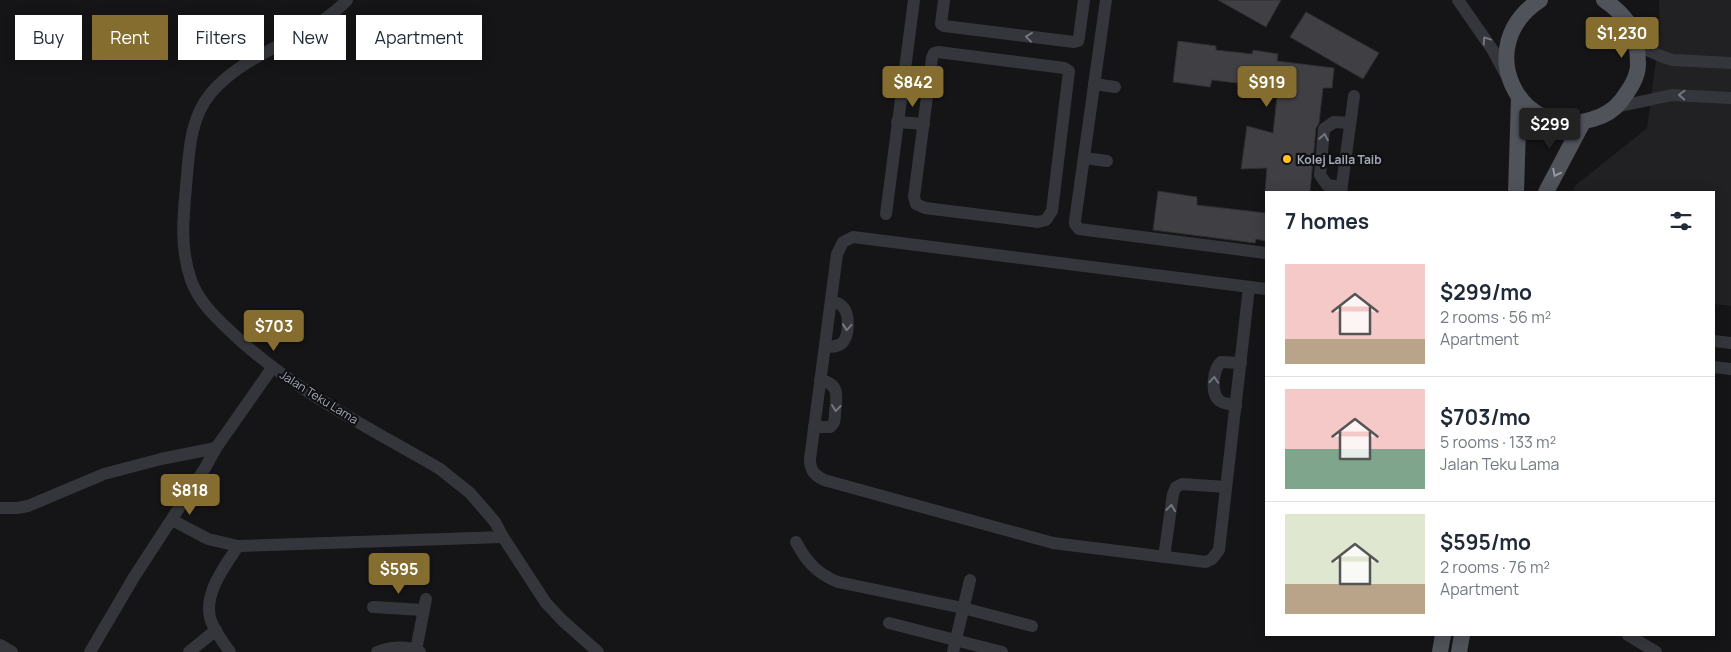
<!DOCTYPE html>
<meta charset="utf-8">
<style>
body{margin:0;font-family:Manrope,sans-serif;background:#f2f2f3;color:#1f2937;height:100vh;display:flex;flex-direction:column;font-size:19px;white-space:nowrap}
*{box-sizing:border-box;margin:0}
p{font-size:16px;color:#747a83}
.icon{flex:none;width:28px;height:28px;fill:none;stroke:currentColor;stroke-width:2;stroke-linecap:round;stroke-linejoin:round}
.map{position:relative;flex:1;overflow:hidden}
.side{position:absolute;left:1265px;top:191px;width:450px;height:445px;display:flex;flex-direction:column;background:#fff;border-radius:0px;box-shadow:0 2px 12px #0003}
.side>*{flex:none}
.hud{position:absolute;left:15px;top:15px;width:475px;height:45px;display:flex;gap:10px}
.price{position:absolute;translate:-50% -42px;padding:0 11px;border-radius:5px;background:#846d2f;color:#fff;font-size:16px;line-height:32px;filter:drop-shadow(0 1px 2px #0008)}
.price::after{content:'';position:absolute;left:50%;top:30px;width:15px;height:11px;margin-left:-8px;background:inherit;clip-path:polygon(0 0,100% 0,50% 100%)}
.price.current{background:#222;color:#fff}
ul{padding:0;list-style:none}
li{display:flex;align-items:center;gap:15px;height:125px;padding:0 20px}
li+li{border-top:1px solid #e0e1e3}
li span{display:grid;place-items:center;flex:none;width:140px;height:100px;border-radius:0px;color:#555}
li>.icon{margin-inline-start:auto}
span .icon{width:60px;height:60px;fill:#fffc;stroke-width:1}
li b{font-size:21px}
h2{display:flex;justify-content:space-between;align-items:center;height:60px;padding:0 20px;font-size:21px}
.tag{padding:0 18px;border-radius:0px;background:#fff;box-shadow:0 2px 12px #0003;font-size:18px;line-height:45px}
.tag.current{background:#846d2f;color:#fff}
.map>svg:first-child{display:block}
.built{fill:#212124}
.building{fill:#3f3f44;stroke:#2f2f33}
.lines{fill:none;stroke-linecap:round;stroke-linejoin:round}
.minor{stroke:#35363c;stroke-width:12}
.major{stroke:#51535b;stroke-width:16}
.oneway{stroke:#737680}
.oneway2{stroke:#9599a5}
.poi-dot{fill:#ffc125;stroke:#101012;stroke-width:2}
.labels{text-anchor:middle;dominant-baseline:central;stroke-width:4.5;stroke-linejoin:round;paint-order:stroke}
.poi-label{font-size:12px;font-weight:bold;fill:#a6aab8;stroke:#101012;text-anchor:start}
.street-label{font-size:12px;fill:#a6aab8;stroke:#101012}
</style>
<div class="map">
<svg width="1731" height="652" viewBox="0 0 1731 652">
<rect width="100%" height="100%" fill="#151517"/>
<!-- built -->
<path class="built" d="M1659,0H1731V306L1714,304V192H1573L1575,186L1647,128L1660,31Z"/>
<!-- building -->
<g class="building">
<path d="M1218,0H1281L1266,27Z"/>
<path d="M1306,12L1379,53L1363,79L1290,37Z"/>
<path d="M1178,41L1216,46V50L1252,54L1253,50L1278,54L1277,61L1334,68L1332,88H1323L1319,123L1316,128L1310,192H1265L1267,168L1241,169L1247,126L1273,133L1278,88L1212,80L1210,87L1173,82Z"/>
<path d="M1158,191L1197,197V205L1266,213V241L1256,239L1255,243L1153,230Z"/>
</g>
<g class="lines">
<!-- minor -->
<g class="minor">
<path d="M347,0C308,41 247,50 211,93C189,119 189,155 186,187C183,218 180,249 191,280C198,300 214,316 229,330C290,389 368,427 440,469L470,493L495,522L503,537L546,603L563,621L598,652"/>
<path d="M944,0L941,24L944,26L1074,42L1078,41L1079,37L1084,0"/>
<path d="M1106,0L1075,221V224L1079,229L1266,253"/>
<path d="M1458,0L1492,49L1506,75"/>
<path d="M1638,46L1663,57L1673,60L1731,63"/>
<path d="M938,52L1064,68L1069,71L1052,211L1046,220L1038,222L925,208L916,204L914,197L932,58L934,53Z"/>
<path d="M1094,84L1115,87"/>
<path d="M1616,107L1672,95L1731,98"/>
<path d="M897,122L924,124"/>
<path d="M1084,158L1107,161"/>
<path d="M1342,187L1327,185L1320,175L1324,129L1334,122L1350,123"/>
<path d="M1341,192L1354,96"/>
<path d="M886,214L914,0"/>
<path d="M1249,287L1219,550L1212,559L1206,562L1053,543L824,480C814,475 810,470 810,459L837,254L843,242L853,237L1266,289"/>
<path d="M1714,341L1731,343"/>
<path d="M825,346C830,347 836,347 841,344C850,337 850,313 842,306C839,303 835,302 831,301"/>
<path d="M1714,367L1731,369"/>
<path d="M1236,406C1231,404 1224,404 1220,401C1210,395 1213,368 1221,362L1241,363"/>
<path d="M814,427H830C835,423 835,419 835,412C837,396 840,384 820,380"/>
<path d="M0,508H17L28,506L104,474L161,459L216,448"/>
<path d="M172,520L208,539L238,546L503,537"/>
<path d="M796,542C806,561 817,574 838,582L963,608L1032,626"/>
<path d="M1164,557L1173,494L1176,487L1182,484L1226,487"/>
<path d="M373,607L423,610"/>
<path d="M889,623L1002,652"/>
<path d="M1628,635L1656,652"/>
<path d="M0,645L12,652"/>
<path d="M416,650L426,599"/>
<path d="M90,652L134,577L205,468L216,448L272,368"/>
<path d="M189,652L216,630"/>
<path d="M230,652C223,642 215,632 211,621C202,595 225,566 238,546"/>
<path d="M377,652C389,647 408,645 420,652"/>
<path d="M953,652L970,580"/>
</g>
<!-- major -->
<g class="major">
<path d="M1540,0C1471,45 1518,143 1593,119C1604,116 1614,110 1621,101C1629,90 1638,78 1638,64C1638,33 1629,17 1604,0"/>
<path d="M1516,192L1519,97"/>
<path d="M1546,192L1583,122"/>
<path d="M1440,652L1443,635"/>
<path d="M1459,652L1462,635"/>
</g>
</g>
<!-- one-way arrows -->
<defs><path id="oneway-chevron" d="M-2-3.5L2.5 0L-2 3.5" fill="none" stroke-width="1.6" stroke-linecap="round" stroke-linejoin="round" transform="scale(1.25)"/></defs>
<g class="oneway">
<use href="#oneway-chevron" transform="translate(1029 37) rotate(-173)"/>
<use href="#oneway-chevron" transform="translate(1486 40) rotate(-124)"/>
<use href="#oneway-chevron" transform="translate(1682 95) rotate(-178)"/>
<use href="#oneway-chevron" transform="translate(1324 137) rotate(-80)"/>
<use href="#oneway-chevron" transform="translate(847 327) rotate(95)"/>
<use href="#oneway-chevron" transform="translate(1214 380) rotate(-86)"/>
<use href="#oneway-chevron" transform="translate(836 408) rotate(97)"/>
<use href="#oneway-chevron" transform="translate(1171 508) rotate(-82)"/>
</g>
<use class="oneway2" href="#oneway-chevron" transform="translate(1556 173) rotate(117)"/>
<!-- markers -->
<circle class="poi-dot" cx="1287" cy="159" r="5"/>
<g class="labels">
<!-- poi labels -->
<g class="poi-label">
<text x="1297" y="159">Kolej Laila Taib</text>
</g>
<!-- street labels -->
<g class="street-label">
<text transform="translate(319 397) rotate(32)">Jalan Teku Lama</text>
</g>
</g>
</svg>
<b class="price" style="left:1622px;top:59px">$1,230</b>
<b class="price" style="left:913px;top:108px">$842</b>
<b class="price" style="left:1267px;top:108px">$919</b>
<b class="price current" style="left:1550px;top:150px">$299</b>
<b class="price" style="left:274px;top:352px">$703</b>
<b class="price" style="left:190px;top:516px">$818</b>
<b class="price" style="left:399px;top:595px">$595</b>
<div class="hud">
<a class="tag">Buy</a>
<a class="tag current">Rent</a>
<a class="tag">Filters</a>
<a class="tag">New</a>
<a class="tag">Apartment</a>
</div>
<section class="side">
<h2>7 homes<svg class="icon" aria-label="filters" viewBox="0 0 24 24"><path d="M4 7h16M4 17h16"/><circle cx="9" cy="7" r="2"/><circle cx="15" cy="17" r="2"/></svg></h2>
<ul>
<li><span style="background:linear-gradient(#f6c9c9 75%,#b9a48a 0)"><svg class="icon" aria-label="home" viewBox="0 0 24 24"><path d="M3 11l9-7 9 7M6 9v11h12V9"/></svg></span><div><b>$299/mo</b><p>2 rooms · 56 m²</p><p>Apartment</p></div></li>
<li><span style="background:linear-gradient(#f6c9c9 60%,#7fa58c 0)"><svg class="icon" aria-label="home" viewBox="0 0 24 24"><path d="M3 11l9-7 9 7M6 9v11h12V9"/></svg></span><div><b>$703/mo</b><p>5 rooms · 133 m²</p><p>Jalan Teku Lama</p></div></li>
<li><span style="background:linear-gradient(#dfe7d0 70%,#b9a48a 0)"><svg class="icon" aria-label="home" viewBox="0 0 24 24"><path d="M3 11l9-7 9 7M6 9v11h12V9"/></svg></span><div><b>$595/mo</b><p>2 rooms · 76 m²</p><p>Apartment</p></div></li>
</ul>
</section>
</div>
